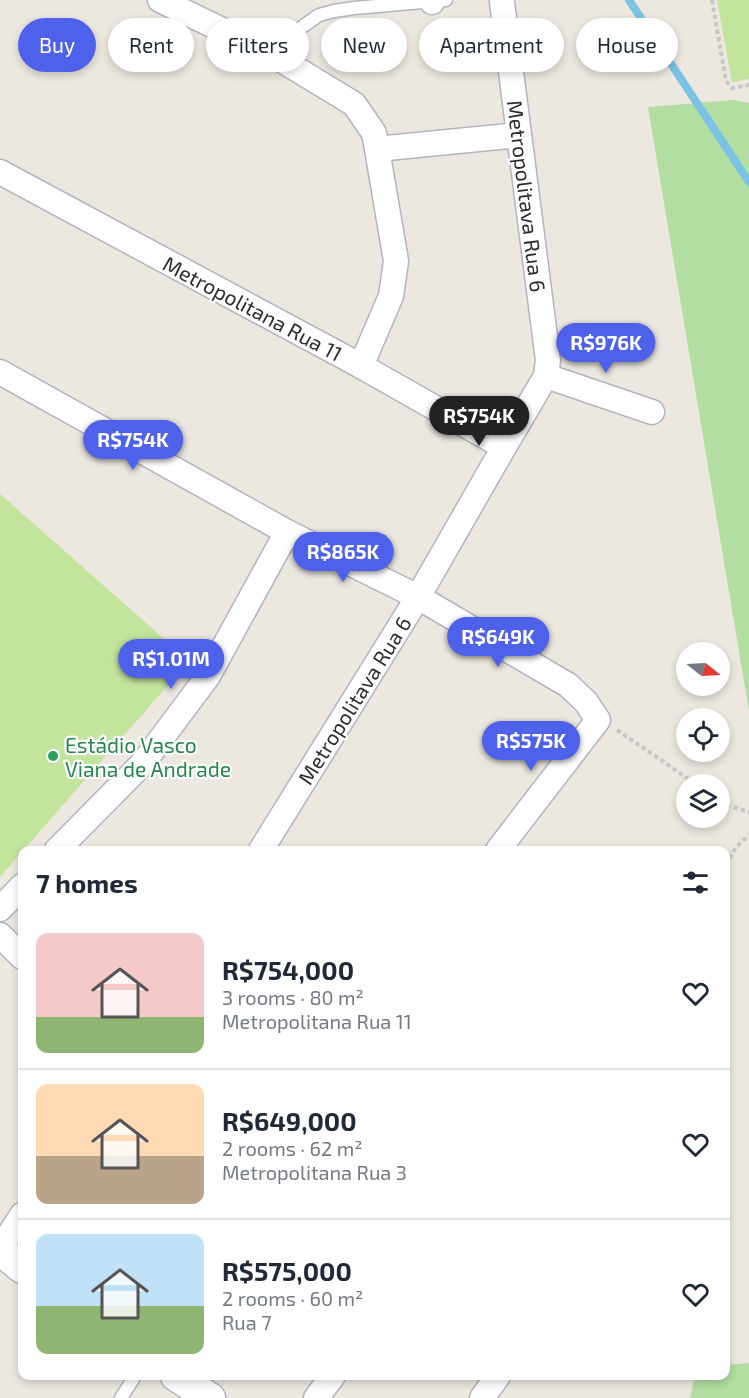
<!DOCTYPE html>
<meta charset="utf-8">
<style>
body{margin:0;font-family:"Exo 2",sans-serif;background:#f6f6f7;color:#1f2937;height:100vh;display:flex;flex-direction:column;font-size:22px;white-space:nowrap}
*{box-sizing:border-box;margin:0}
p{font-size:20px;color:#747a83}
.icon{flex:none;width:33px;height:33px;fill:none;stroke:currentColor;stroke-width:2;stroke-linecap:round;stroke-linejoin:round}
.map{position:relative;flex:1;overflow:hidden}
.panel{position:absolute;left:18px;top:846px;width:712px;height:534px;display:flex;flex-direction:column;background:#fff;border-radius:12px;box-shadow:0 3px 9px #0003}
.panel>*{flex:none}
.guide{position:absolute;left:18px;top:18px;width:714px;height:54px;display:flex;gap:12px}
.needle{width:39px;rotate:108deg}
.tools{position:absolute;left:676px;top:642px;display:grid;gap:12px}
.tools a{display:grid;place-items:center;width:54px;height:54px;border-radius:50%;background:#fff;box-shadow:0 3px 9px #0003;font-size:30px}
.price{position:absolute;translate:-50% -51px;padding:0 14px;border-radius:21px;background:#4e61eb;color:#fff;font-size:20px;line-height:39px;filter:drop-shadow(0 2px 3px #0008)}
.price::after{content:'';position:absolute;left:50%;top:36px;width:18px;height:14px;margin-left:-9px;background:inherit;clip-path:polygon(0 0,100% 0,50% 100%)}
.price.current{background:#222;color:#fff}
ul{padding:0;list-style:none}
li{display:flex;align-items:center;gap:18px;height:150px;padding:0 18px}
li+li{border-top:2px solid #e0e1e3}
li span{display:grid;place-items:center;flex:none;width:168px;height:120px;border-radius:12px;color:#555}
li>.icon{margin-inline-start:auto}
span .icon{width:72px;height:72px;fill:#fffc;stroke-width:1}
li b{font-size:26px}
h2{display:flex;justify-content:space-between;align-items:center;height:72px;padding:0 18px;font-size:26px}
.tag{padding:0 21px;border-radius:27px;background:#fff;box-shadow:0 3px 9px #0003;font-size:21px;line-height:54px}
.tag.current{background:#4e61eb;color:#fff}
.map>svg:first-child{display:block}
.green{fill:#b2dea1}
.pitch{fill:#c2e49d}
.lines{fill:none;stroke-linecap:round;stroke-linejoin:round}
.stream{stroke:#7cc2e5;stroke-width:8}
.service-casing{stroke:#b3b4be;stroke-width:15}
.minor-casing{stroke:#b3b4be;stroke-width:27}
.tertiary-casing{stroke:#b3b4be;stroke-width:33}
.path{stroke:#c8c8c8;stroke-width:4;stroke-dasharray:4.5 3;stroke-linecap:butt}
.service{stroke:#fff;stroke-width:12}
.minor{stroke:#fff;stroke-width:24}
.tertiary{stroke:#fff;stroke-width:30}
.leisure-dot{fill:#2e9e5b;stroke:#fff;stroke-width:2}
.labels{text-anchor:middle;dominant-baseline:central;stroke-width:4.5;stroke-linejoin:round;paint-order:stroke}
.street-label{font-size:21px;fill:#2c2c2c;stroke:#fff}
.leisure-label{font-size:21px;fill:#27864d;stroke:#fff;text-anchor:start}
</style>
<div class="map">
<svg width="749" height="1398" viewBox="0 0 749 1398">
<rect width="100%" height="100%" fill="#ece7df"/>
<!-- green -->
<g class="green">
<path d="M734,100L749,103V711L648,107Z"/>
<path d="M749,1363V1398H690L695,1376H726V1365Z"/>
</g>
<!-- pitch -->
<g class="pitch">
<path d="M717,0H749V79L732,82Z"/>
<path d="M0,494L189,661L0,877Z"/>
</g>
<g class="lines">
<!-- stream -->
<path class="stream" d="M629,0L749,182"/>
<defs>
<g id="service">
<path d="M270,53L285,39L319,15L334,11L354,8L446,0"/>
<path d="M121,1398L135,1376"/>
</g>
<g id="minor">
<path d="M160,0L270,53L354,104L374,133L377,149L396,261L391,296L361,366"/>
<path d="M431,0L432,2"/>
<path d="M377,149L519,135"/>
<path d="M0,172L361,366L504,447"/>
<path d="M0,372L287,532L418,597L568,685L586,702L598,720L498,850"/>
<path d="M546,376L652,412"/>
<path d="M57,850L143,763L208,676L287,532"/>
<path d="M261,850L418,597L504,447L546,376L548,360L502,2"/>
<path d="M0,909L22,886"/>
<path d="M0,935L22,957"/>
<path d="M0,1249L22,1215"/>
<path d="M316,1398L333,1376"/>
<path d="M482,1398L498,1376"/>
</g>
<g id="tertiary">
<path d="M0,1250L22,1268"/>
<path d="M176,1376L210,1398"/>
</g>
</defs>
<!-- service casing -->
<use href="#service" class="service-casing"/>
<!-- minor casing -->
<use href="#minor" class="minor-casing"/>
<!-- tertiary casing -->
<use href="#tertiary" class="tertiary-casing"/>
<!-- path -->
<g class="path">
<path d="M712,0L726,81L732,88L749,85"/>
<path d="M617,730L696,784"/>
<path d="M720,801L726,805L749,812"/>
<path d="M726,865L736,847L749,835"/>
</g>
<!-- service -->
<use href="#service" class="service"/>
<!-- minor -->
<use href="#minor" class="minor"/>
<!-- tertiary -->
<use href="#tertiary" class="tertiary"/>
</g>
<!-- markers -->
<circle class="leisure-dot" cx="53" cy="756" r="6"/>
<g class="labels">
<!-- street labels -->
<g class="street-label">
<text transform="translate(527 196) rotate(83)">Metropolitava Rua 6</text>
<text transform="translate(253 308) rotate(28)">Metropolitana Rua 11</text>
<text transform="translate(354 700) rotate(-58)">Metropolitava Rua 6</text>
</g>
<!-- leisure labels -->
<g class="leisure-label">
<text x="65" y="744">Estádio Vasco<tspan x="65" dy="24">Viana de Andrade</tspan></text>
</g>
</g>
</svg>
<div class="tools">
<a><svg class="needle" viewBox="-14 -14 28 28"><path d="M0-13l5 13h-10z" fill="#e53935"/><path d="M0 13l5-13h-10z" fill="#747a83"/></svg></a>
<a><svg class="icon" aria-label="locate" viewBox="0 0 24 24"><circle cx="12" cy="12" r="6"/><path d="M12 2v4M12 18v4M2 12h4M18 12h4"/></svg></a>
<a><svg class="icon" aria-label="layers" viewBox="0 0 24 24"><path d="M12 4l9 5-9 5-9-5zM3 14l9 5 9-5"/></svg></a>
</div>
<b class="price" style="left:606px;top:374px">R$976K</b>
<b class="price current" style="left:479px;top:447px">R$754K</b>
<b class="price" style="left:133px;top:471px">R$754K</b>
<b class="price" style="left:343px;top:583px">R$865K</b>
<b class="price" style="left:498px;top:668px">R$649K</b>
<b class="price" style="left:171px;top:690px">R$1.01M</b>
<b class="price" style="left:531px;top:772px">R$575K</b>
<div class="guide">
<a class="tag current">Buy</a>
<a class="tag">Rent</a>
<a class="tag">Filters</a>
<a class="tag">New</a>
<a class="tag">Apartment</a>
<a class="tag">House</a>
</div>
<section class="panel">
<h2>7 homes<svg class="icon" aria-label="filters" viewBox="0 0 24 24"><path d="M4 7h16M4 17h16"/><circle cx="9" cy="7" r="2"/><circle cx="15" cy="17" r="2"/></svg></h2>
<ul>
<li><span style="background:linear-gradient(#f6c9c9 70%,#8fb573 0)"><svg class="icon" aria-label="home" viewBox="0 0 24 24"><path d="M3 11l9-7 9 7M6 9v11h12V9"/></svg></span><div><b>R$754,000</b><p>3 rooms · 80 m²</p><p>Metropolitana Rua 11</p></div><svg class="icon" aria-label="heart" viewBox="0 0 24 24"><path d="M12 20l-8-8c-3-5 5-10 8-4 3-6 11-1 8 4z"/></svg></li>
<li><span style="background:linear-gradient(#ffd9b3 60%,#b9a48a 0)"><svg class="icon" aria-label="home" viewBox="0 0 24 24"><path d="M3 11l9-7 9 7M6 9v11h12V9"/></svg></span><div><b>R$649,000</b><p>2 rooms · 62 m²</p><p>Metropolitana Rua 3</p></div><svg class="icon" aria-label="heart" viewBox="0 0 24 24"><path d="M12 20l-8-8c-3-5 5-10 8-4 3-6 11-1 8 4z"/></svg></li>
<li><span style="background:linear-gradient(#bfe0f5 60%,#8fb573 0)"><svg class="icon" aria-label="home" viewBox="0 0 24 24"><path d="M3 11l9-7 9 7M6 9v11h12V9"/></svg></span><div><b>R$575,000</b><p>2 rooms · 60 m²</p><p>Rua 7</p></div><svg class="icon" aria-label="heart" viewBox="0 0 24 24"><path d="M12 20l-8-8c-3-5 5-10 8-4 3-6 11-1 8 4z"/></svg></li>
</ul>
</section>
</div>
